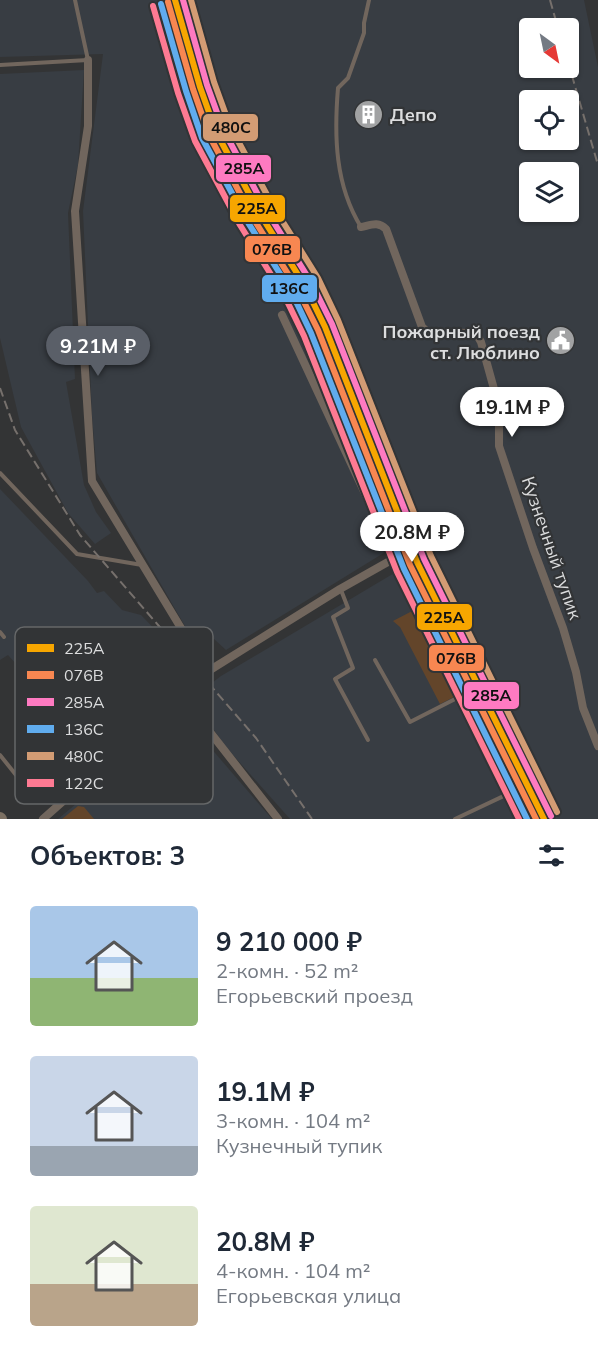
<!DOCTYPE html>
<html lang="ru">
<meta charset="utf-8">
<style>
body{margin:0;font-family:Mulish,sans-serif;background:#f6f6f7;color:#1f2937;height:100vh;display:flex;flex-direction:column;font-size:22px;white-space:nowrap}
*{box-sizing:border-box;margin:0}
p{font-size:20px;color:#747a83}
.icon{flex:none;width:33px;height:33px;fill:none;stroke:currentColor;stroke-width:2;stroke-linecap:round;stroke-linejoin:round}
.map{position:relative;height:819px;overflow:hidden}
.details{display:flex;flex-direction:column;background:#fff;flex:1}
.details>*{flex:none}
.needle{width:39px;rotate:147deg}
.fabs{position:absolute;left:519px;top:18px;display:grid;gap:12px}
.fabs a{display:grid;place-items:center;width:60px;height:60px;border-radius:6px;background:#fff;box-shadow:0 2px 4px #0004;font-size:30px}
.price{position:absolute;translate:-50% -51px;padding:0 14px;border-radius:21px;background:#fff;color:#222;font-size:20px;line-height:39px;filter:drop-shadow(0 2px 3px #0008)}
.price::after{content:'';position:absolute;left:50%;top:36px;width:18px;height:14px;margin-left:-9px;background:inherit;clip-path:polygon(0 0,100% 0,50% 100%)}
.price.active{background:#5a5f68;color:#fff}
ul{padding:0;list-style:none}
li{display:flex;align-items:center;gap:18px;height:150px;padding:0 30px}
li span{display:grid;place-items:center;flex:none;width:168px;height:120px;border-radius:6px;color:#555}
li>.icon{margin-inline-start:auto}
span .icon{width:72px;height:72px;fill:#fffc;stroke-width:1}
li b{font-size:26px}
h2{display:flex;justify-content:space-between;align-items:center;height:72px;padding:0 30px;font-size:26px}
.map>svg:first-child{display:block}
.built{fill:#383d43;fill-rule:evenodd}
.green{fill:#63452a}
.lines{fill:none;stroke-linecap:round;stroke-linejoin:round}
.service{stroke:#71665d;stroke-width:4}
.minor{stroke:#71665d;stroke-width:8}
.primary{stroke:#7c7063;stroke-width:12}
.rail{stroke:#76706c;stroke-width:2;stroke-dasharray:9 4.5;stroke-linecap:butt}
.rail-1-casing{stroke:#323436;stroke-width:10}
.rail-2-casing{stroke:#323436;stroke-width:10}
.rail-3-casing{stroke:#323436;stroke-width:10}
.rail-4-casing{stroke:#323436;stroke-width:10}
.rail-5-casing{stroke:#323436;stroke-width:10}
.rail-6-casing{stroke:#323436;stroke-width:10}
.rail-1{stroke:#f7a600;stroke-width:6}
.rail-2{stroke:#f88751;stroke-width:6}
.rail-3{stroke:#fe7ac1;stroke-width:6}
.rail-4{stroke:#60acee;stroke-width:6}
.rail-5{stroke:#d39c74;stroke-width:6}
.rail-6{stroke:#fe7a93;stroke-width:6}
.labels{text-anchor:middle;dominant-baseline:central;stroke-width:4.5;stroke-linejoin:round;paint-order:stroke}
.poi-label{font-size:18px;font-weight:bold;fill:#dcddde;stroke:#323436;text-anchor:start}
.street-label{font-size:18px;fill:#dcddde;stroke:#323436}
.key{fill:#323436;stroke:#656768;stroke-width:1.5}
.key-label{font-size:16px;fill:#dcddde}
.line-badge{stroke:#323436;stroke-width:2}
.pale-badge-label{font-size:16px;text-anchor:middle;font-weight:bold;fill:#111}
</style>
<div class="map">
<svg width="598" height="819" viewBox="0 0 598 819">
<rect width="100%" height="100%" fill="#333435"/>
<!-- built -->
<g class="built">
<path d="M0,0H584L598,67V819H535L451,642L423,592L390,517L353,419L330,426L387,551L226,650L214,639L202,648L186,628L97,473L92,416L83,211L103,54L0,57ZM530,28H568V68H530ZM530,100H568V140H530ZM530,172H568V212H530Z"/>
<path d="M84,70L78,165L68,213L75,379L66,382L84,485L96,512L111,533L95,544L68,513L21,427L0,338V74Z"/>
<path d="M0,489L88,581L97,593L104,591L122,610L141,615L195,671L106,741L41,658L18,666L8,655L0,660Z"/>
<path d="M396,572L519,819H290L225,746L192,698L221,676Z"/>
<path d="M184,717L272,819H58L89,793Z"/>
</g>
<!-- green -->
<g class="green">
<path d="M416,609L460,694L440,704L400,627L393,621Z"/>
<path d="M78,806L84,807L94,819H62Z"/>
</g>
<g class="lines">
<!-- service -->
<g class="service">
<path d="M0,65L88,60L75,0"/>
<path d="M361,227C335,185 334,136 338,88L348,78L364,33V23L369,0"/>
<path d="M0,473L77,554L142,565"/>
<path d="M341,590L348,608L333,617L353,668L335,679L368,740"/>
<path d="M0,632L4,637"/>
<path d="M33,658L92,731L116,753"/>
<path d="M375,660L410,722L463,695"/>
<path d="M0,755L16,775L21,777L44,760H49L56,767L58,783L68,795"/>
<path d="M455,819L512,792"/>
</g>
<!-- minor -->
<g class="minor">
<path d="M88,60V126L75,211L92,481L207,671"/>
<path d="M361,227C371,225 378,221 386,229L422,327L428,332L470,333L477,335L481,342L499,407V446L533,548L563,628L576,672L583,708L598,746"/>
<path d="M282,315L395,558L526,819"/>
<path d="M181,695L278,819"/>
<path d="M43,819L160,715L202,675L340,589L395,558"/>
</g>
<!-- primary -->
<path class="primary" d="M0,818L1,819"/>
<!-- rail -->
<g class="rail">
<path d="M182,0L197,80"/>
<path d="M550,0L558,28"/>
<path d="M568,62L598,165"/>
<path d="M0,388L15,430L80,535L256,738L312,819"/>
</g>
<defs>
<path id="rail-1" d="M175,0L200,87L216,132L260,214L305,286L325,327L417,562L544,819"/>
<path id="rail-2" d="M168,2L193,89L209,135L253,218L298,290L318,330L410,565L536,819"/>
<path id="rail-3" d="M183,0L207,85L223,129L266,210L311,282L332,324L424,559L551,816"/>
<path id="rail-4" d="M161,4L186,91L202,138L247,221L292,293L311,333L404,569L527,819"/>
<path id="rail-5" d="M191,0L214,82L230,126L273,206L318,278L338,320L431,556L557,812"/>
<path id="rail-6" d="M153,6L178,93L195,141L240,225L285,297L304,336L397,572L519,819"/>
</defs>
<!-- rail-1 casing -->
<use href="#rail-1" class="rail-1-casing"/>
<!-- rail-2 casing -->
<use href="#rail-2" class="rail-2-casing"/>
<!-- rail-3 casing -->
<use href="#rail-3" class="rail-3-casing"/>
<!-- rail-4 casing -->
<use href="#rail-4" class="rail-4-casing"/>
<!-- rail-5 casing -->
<use href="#rail-5" class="rail-5-casing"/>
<!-- rail-6 casing -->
<use href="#rail-6" class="rail-6-casing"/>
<!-- rail-1 -->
<use href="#rail-1" class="rail-1"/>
<!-- rail-2 -->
<use href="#rail-2" class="rail-2"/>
<!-- rail-3 -->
<use href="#rail-3" class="rail-3"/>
<!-- rail-4 -->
<use href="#rail-4" class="rail-4"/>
<!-- rail-5 -->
<use href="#rail-5" class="rail-5"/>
<!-- rail-6 -->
<use href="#rail-6" class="rail-6"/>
</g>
<!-- icons -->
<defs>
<symbol id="building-disc" viewBox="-11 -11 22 22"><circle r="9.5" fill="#a1a2a3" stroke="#323436"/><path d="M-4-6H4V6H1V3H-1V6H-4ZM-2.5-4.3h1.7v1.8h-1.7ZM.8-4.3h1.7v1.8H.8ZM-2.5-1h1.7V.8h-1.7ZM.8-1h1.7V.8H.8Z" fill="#fff"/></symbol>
<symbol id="civic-disc" viewBox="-11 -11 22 22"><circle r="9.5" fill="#a1a2a3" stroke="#323436"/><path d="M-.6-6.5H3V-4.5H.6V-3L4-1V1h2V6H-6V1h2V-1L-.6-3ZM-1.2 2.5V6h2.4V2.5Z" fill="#fff"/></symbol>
</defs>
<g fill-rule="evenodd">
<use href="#building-disc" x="352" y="98" width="33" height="33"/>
<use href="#civic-disc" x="544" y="324" width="33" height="33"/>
</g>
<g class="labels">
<!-- poi labels -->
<g class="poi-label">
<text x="390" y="114">Депо</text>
<text x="540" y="331" text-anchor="end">Пожарный поезд<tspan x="540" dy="21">ст. Люблино</tspan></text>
</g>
<!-- street labels -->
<g class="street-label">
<text transform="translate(552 548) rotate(71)">Кузнечный тупик</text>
</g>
</g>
<!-- legend -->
<rect x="15" y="627" width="198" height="177" rx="9" class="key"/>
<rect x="27" y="644" width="27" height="8" fill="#f7a600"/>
<rect x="27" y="671" width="27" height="8" fill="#f88751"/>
<rect x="27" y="698" width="27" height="8" fill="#fe7ac1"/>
<rect x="27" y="725" width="27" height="8" fill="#60acee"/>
<rect x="27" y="752" width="27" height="8" fill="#d39c74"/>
<rect x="27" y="779" width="27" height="8" fill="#fe7a93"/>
<g class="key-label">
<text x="64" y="654">225А</text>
<text x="64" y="681">076В</text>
<text x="64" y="708">285А</text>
<text x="64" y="735">136С</text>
<text x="64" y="762">480С</text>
<text x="64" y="789">122С</text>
</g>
<g class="line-badge">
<rect x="202" y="113" width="57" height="29" rx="6" fill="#d39c74"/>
<rect x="215" y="154" width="57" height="29" rx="6" fill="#fe7ac1"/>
<rect x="229" y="194" width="57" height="29" rx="6" fill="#f7a600"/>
<rect x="244" y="235" width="57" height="28" rx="6" fill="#f88751"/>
<rect x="261" y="274" width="57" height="29" rx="6" fill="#60acee"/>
<rect x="416" y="603" width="57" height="28" rx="6" fill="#f7a600"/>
<rect x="428" y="644" width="57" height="28" rx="6" fill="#f88751"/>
<rect x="463" y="681" width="57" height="29" rx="6" fill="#fe7ac1"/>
</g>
<g class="pale-badge-label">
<text x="231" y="133">480С</text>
<text x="244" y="174">285А</text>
<text x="257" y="214">225А</text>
<text x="272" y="255">076В</text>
<text x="289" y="294">136С</text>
<text x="444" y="623">225А</text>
<text x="456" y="664">076В</text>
<text x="491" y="701">285А</text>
</g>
</svg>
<div class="fabs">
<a><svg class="needle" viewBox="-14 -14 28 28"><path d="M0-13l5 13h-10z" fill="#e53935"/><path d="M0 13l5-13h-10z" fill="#747a83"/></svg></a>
<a><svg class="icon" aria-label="locate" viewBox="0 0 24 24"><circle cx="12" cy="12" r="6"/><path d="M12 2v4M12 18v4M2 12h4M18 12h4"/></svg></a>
<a><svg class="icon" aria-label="layers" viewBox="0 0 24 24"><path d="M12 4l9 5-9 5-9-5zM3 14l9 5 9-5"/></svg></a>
</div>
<b class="price active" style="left:98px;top:377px">9.21M ₽</b>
<b class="price" style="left:512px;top:438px">19.1M ₽</b>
<b class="price" style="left:412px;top:563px">20.8M ₽</b>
</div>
<section class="details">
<h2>Объектов: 3<svg class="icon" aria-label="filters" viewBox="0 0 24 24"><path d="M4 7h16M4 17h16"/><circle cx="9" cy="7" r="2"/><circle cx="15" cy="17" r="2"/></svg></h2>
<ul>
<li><span style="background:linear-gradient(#a9c7e8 60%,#8fb573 0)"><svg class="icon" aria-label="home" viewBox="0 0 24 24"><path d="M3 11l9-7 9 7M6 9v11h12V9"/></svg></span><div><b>9 210 000 ₽</b><p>2-комн. · 52 m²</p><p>Егорьевский проезд</p></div></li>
<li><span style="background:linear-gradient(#c9d6e8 75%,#9aa5b1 0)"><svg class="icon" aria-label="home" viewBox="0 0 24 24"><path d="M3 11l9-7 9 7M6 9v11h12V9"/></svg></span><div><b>19.1M ₽</b><p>3-комн. · 104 m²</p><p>Кузнечный тупик</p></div></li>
<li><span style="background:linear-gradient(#dfe7d0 65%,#b9a48a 0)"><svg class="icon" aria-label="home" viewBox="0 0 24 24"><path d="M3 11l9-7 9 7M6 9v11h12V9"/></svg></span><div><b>20.8M ₽</b><p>4-комн. · 104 m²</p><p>Егорьевская улица</p></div></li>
</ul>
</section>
